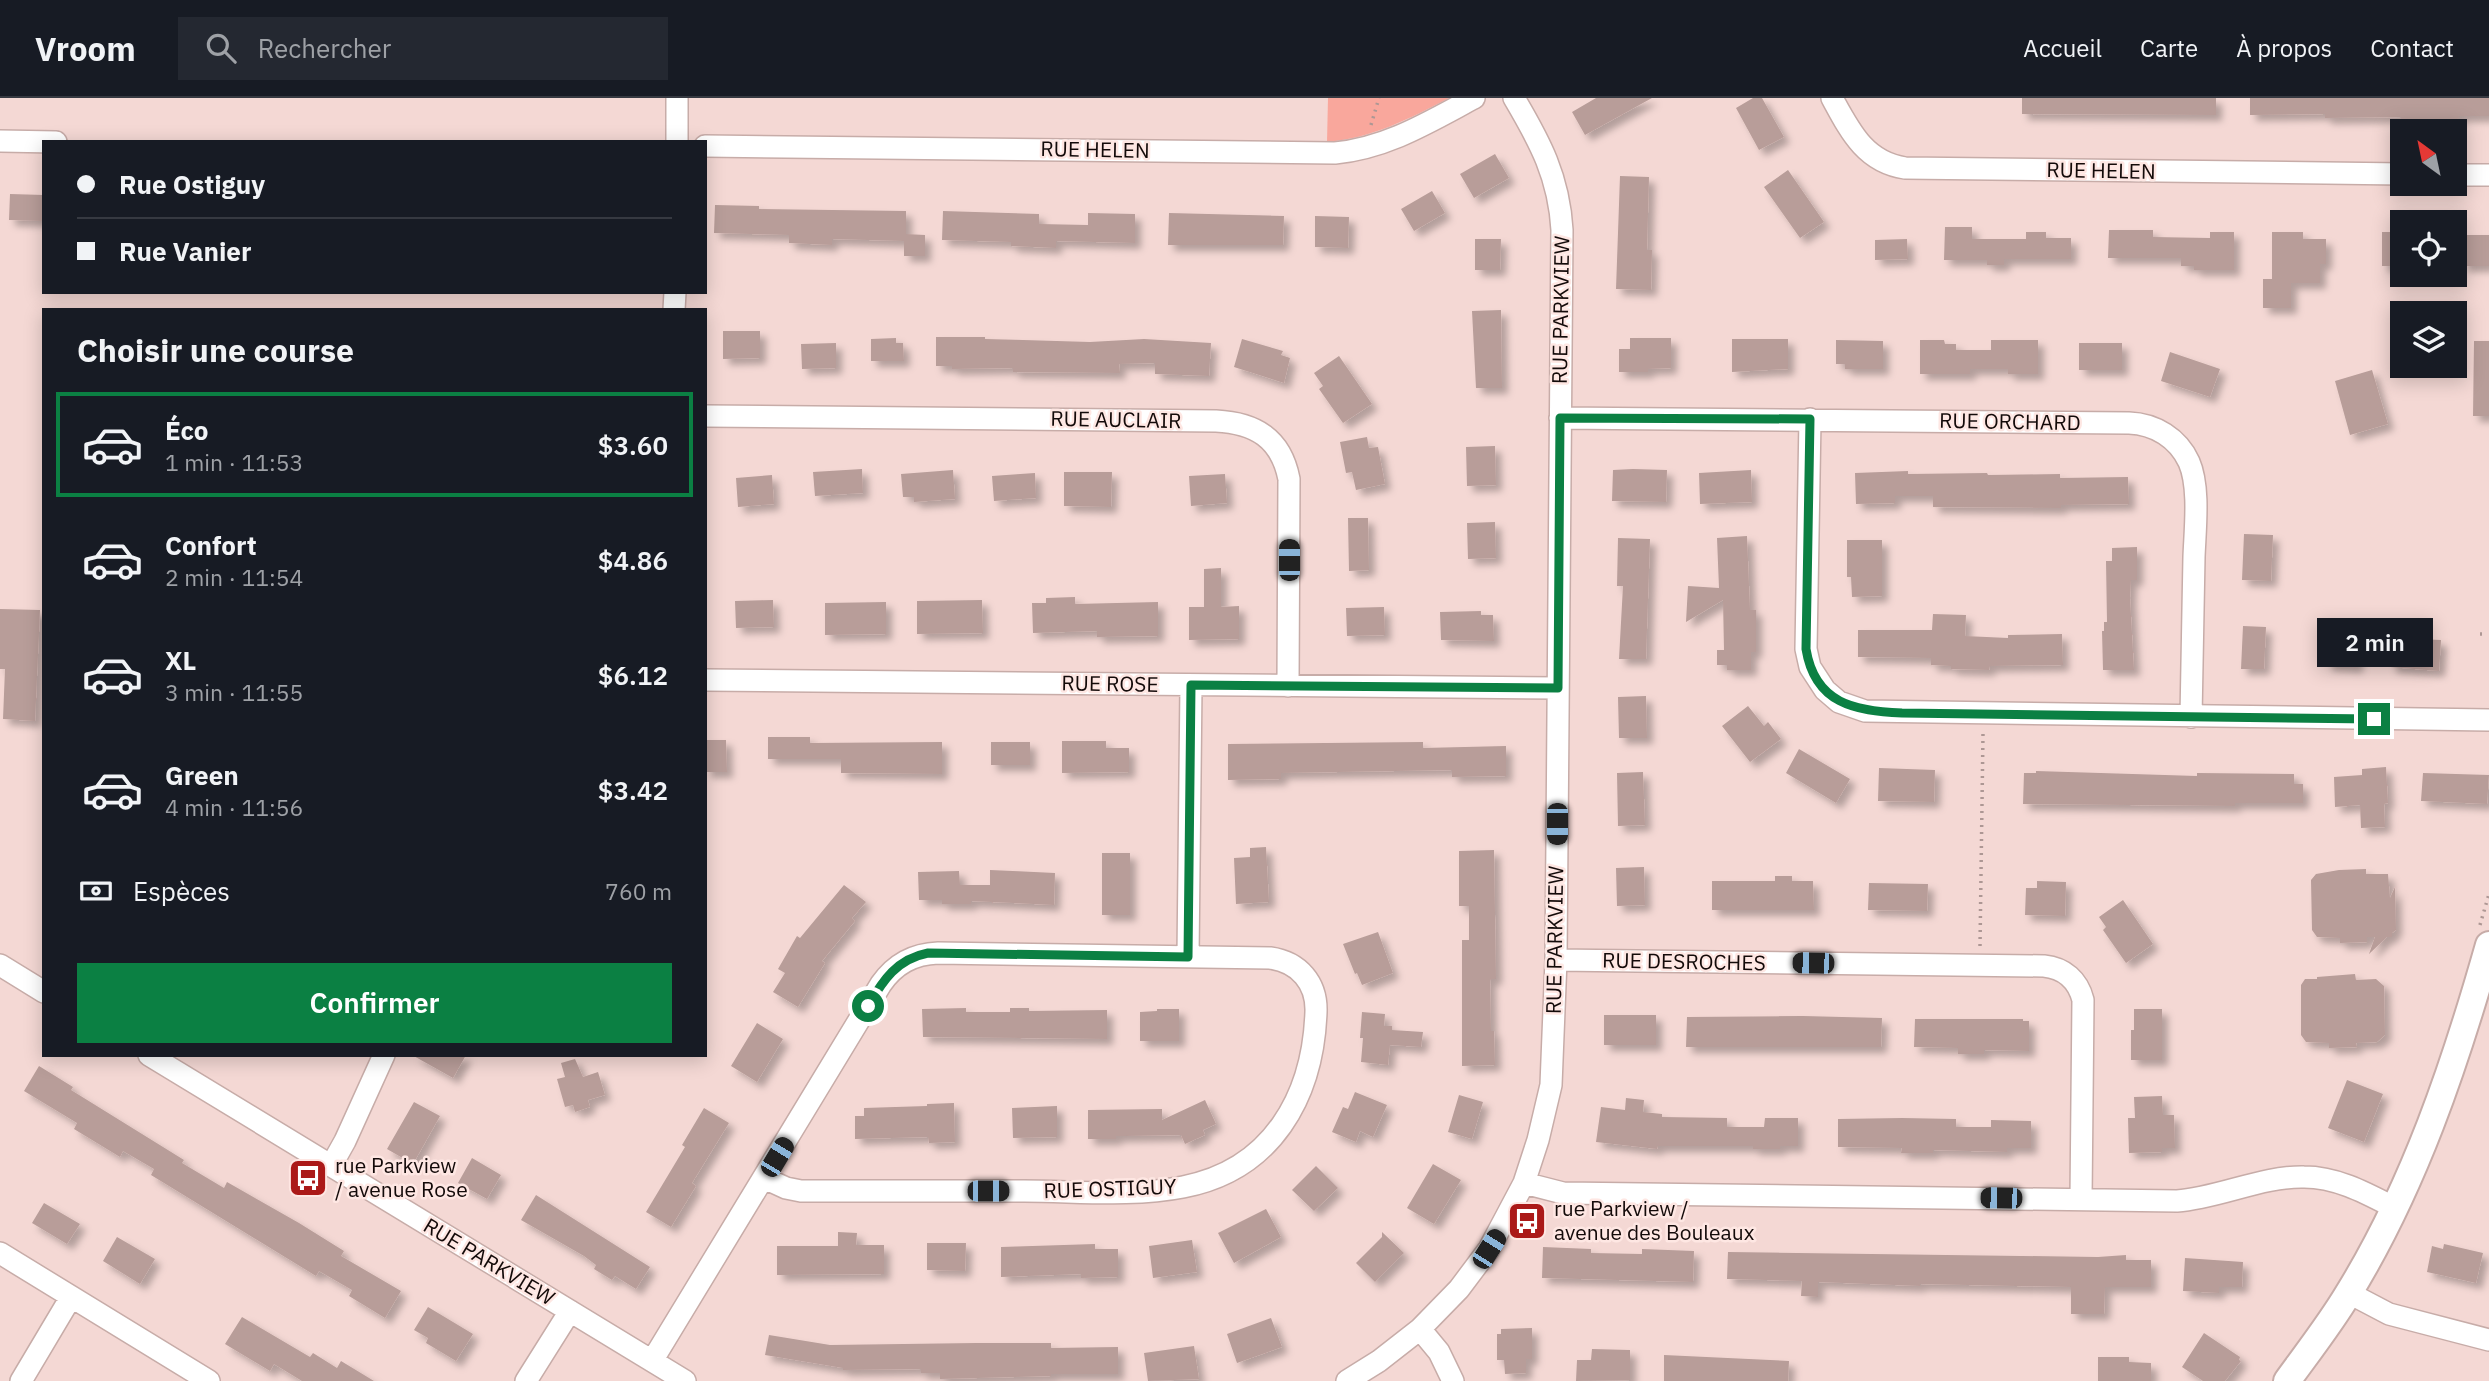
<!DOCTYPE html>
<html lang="fr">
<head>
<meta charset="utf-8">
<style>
  :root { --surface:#171b24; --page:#242831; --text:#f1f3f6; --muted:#9ea1a6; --line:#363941; --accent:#0b8043 }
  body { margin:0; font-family:"IBM Plex Sans",sans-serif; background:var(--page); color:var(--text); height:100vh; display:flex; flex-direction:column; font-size:26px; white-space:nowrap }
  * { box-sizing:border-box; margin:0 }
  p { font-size:23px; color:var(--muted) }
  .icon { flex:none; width:38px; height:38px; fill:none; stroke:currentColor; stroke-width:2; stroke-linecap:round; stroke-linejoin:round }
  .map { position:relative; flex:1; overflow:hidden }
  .sheet { position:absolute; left:42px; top:210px; width:665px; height:749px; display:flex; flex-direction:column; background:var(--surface); border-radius:0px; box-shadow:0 4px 18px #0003 }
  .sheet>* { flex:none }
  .hud { position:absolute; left:42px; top:42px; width:665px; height:154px; border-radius:0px; box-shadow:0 4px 18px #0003; display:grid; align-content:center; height:154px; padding:0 35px; background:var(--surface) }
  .needle { width:46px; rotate:327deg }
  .buttons { position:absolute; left:2390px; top:21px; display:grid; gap:14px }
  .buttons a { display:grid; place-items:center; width:77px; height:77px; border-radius:0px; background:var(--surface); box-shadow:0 4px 18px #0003; font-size:35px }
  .end { position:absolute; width:32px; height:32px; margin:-16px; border:9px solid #0b8043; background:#fff; box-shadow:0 0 0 4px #fff }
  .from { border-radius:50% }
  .bubble { position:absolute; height:49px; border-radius:0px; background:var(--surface); box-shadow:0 4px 18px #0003; font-size:23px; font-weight:600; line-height:49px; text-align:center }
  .car { position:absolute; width:21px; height:42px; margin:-21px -10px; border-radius:9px; box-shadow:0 0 5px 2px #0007; background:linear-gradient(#222 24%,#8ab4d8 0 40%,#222 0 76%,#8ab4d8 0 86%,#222 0) }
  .hud b { display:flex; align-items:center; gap:24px; height:66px; font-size:26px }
  .hud b+b { border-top:2px solid var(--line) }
  .hud i { width:18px; height:18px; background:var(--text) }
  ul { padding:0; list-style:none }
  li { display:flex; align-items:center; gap:21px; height:105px; margin:0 14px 10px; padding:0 21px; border:4px solid transparent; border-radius:0px }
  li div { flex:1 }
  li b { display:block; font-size:26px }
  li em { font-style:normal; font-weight:600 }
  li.selected { border-color:var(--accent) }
  li>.icon { width:63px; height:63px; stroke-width:1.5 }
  h2 { padding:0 35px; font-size:32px; line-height:84px }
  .pay { display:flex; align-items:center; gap:18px; height:77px; padding:0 35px; font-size:26px }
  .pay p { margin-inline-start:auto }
  .primary-button { display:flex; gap:14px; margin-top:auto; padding:14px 35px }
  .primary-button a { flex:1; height:80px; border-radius:0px; background:var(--accent); color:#fff; font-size:28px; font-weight:600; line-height:80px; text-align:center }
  header { display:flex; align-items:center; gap:42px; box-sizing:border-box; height:98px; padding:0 35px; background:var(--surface); border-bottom:2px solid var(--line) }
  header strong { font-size:33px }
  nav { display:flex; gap:38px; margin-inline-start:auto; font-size:24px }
  .search { width:490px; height:63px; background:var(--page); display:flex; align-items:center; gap:18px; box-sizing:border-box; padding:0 24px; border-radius:0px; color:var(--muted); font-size:26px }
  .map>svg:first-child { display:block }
  .green { fill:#f9a79c }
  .building { fill:#b89d99; filter:url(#shadow) }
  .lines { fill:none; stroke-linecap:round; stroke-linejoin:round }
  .minor-casing { stroke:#c7aca8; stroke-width:24 }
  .tertiary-casing { stroke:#c7aca8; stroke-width:30 }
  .path { stroke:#ad9794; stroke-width:3.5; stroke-dasharray:2 5; stroke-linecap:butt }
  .minor { stroke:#fff; stroke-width:21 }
  .tertiary { stroke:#fff; stroke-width:26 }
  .route { stroke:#0b8043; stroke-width:9 }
  .labels { text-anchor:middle; stroke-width:5; stroke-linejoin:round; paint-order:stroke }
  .street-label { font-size:21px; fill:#130a09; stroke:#fee7e3 }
  .poi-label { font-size:21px; fill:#130a09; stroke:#fee7e3; text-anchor:start }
</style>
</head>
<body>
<header>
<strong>Vroom</strong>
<div class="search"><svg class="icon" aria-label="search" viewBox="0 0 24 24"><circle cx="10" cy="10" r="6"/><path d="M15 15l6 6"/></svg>Rechercher</div>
<nav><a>Accueil</a><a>Carte</a><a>À propos</a><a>Contact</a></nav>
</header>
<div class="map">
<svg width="2489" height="1283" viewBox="0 0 2489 1283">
  <defs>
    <filter id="shadow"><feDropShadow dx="6" dy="6" stdDeviation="3.5" flood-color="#0004"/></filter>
  </defs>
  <rect width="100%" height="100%" fill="#f4d8d4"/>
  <path class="green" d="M1328 0H1449C1409 21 1372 40 1327 44Z"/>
  <path class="building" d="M1596 0H1652L1585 37 1572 14Z
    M1753 0H1762L1784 39 1759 52 1736 10Z
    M2022 0H2216V17L2022 16Z
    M2250 0H2489V18H2459V22H2401V19L2325 20V16L2250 17Z
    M1495 56 1509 80 1474 100 1460 76Z
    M1788 72 1824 124 1800 140 1764 89Z
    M1620 78 1649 79 1647 152H1652L1651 192 1616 191Z
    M1432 93 1445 115 1414 133 1401 111Z
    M10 96 44 97V123L9 122Z
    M715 107 759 108V111L906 113V136L925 137V158H904V143L832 141V147L789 145V137L714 135Z
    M943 113 1039 116V126L1088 127V115L1135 116V145L1056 143V150L1011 148V144L942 142Z
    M1169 115 1284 118 1283 147H1168Z
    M1315 118 1349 119 1348 150 1315 149Z
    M1945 129H1972V141H2026V134H2046V140H2071V161H2004V167H1987V162H1944Z
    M2109 132H2153V139L2210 140V134H2234V172H2194V168H2181V160H2108Z
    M2272 134H2303V141H2326V166H2320V185H2291V210H2263V181H2272Z
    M2382 134H2403V168H2382Z
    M2462 137H2489V168H2462Z
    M1475 141H1501L1500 172H1475Z
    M1907 141 1908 161 1875 162V142Z
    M1501 212 1502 290H1476L1472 213Z
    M723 233H760V260L723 261Z
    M936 239H985V241L1090 244 1144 241 1211 245 1209 278 1155 276V265L1119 266 1120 275 1013 274V270L952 271V268H936Z
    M896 240V245H903L904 263H871V241Z
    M1630 240H1671V270L1648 271V274H1619V251H1630Z
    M1242 241 1283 253 1281 257 1290 260 1284 285 1234 269Z
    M1732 241H1788V271L1732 274Z
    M1836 242 1883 243V271H1845V266H1836Z
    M1920 242H1944L1945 246H1956V252H1991V242H2038V276H2008V271H1970V276H1920Z
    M2474 243H2489V318H2473Z
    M836 245V270L802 271 801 246Z
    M2079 245H2122V272H2079Z
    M2170 254 2220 271 2210 299 2161 283Z
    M1339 258 1372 306 1343 325 1319 291 1323 288 1314 275Z
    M2372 272 2388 326 2350 337 2335 283Z
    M1367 339 1369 350 1378 349 1385 386 1356 392 1352 374 1346 375 1340 344Z
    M1495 348 1496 387 1467 388 1466 349Z
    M862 371 863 395 815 398 813 374Z
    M1633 371 1667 372 1666 404 1612 403 1613 372Z
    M953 372 955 401 914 404V399H903L901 376Z
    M1751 372 1752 404 1700 406 1699 375Z
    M1908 373V376L1987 375 1988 377 2060 376V380L2128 379 2129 406 2061 407V410L1933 409V398H1895V405L1856 406 1855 375Z
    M1064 374H1112L1111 409 1064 408Z
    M1035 375 1036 400 994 403 992 378Z
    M1225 376 1227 405 1191 408 1189 378Z
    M772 377 774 406 738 409 736 380Z
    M1348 420H1368L1369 472 1349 473Z
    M1495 424 1496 460 1468 461 1467 425Z
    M2244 436 2273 437 2271 483 2242 482Z
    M1747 438 1750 512H1756V554H1751V572H1727V567H1717V552H1724L1723 502 1686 524 1688 488 1719 490 1717 440Z
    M1618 440 1650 441 1646 561H1619L1623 488H1617Z
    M1847 442H1882V498L1852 499 1851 479H1847Z
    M2137 449V482H2131L2130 500 2134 572H2103L2102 533H2104V524H2107L2106 463H2112V450Z
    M1221 470V509L1239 508V541L1189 542V509H1204V471Z
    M1075 499V506L1158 504V538L1097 539V533L1033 535 1032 505H1046V500Z
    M773 502 774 529 736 530 735 503Z
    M982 502 983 535 917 536V503Z
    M886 504V536L825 537V505Z
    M1384 509 1385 537 1347 538 1346 510Z
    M0 511 40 512 35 623 3 621 5 571H0Z
    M1481 513V517H1493L1494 543 1441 542 1440 514Z
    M1933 516 1966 517 1965 538 2008 540V537L2062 536 2063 567 1990 568 1989 572 1951 571V568L1931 567V560L1858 559V532H1932Z
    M2243 528 2266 529 2264 571H2241Z
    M2327 539 2358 541 2357 569 2326 567Z
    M2391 540 2441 542 2439 573 2390 569Z
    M1646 598 1647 640H1619L1618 599Z
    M1748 608 1764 628 1768 624 1781 641 1750 664 1722 628Z
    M768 639H810V645L942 644V676L841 675V661H768Z
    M705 642H726L727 674H705Z
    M1062 643H1106V650H1129V674L1062 675Z
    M991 644H1030V667H991Z
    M1423 644V650L1506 648V678L1452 679V672L1281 675V681L1228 682V646Z
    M1799 651 1850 681 1836 705 1786 675Z
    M2386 669 2388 705 2384 706 2385 729 2361 730 2360 707 2335 709 2334 679 2362 677V671Z
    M1879 670 1935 672 1934 704 1878 703Z
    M2036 673 2197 678V675L2294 676V686H2303V705H2235V708L2023 706 2024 675H2036Z
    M1643 674 1645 727 1618 728 1617 675Z
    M2423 675 2489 677 2487 706 2421 703Z
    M1266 749 1269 804 1236 806 1234 760 1250 759V750Z
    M1494 752 1496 881H1490L1491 933H1494L1495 967 1462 968V842H1469V808H1459V753Z
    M1102 755H1130V817H1102Z
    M1644 769 1645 807 1617 808 1616 770Z
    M2366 771V776H2388L2390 800 2395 789 2396 832 2392 835V839H2387L2369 856 2375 839H2367V844L2340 845V840L2317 839 2312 832 2311 782 2316 776 2339 772Z
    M990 772 1055 775 1054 807 971 803V806H942V802H919L918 774 959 773 960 787H990Z
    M1775 778H1792V783H1813L1814 812H1712V783H1775Z
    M2037 783 2066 784 2065 818 2025 817 2026 790H2037Z
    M1869 785 1928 786 1927 813 1868 812Z
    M844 787 866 804 852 820 855 823 822 863 825 865 798 909 773 894 785 875 778 871 797 838 800 840Z
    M2123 802 2153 846 2126 865 2103 832 2106 829 2099 819Z
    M1378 834 1393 875 1362 887 1357 875 1355 876 1343 846Z
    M2355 876 2356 882 2376 881 2384 888 2385 937 2377 944 2356 945 2357 949 2329 950V945L2306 944 2301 937V887L2305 881H2317V879Z
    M966 910V914H1010V910H1029V913L1107 912V941L923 939 922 911Z
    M1157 911H1179V943H1140V914L1157 913Z
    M2134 911H2162V962H2131V932H2134Z
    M1362 914 1385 916 1384 928H1392V932L1423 934 1421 949 1390 947 1388 967 1361 964 1363 940H1360Z
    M1604 917H1656V947H1604Z
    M1803 918 1882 920 1881 949H1686L1687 919Z
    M1915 921H2023V923H2029V953L1984 952V956H1958V950L1914 949Z
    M757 925 783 941 757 984 731 968Z
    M412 957H466L453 980Z
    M575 961 583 979 598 974 605 997 588 1002 590 1009 575 1014 573 1007 565 1009 557 981 565 979 561 965Z
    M39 968 73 989 71 992 184 1062 182 1065 224 1090 227 1084 299 1125 344 1153 341 1158 401 1193 385 1220 349 1198 352 1192 319 1173 316 1178 151 1077 154 1071 123 1053 120 1059 74 1031 77 1025 24 993Z
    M2347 982 2383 996 2364 1044 2328 1030Z
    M1355 994 1387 1007 1373 1039 1360 1033 1356 1044 1332 1034 1343 1009 1348 1011Z
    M1459 997 1483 1004 1472 1041 1448 1034Z
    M2162 998 2163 1017H2174L2175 1050H2162V1054L2129 1055 2128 1020H2135L2134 999Z
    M1626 1000 1644 1002 1643 1014 1662 1016V1019L1727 1020V1029H1764L1765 1020H1798V1048H1780V1051H1753V1048H1658L1657 1051 1596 1044 1601 1009 1625 1012Z
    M1205 1002 1216 1026 1203 1032 1205 1037 1185 1046 1181 1037 1126 1038H1116V1041H1088V1012L1162 1011V1022Z
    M414 1004 440 1018 413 1066 387 1051Z
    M954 1005 955 1044 929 1045 928 1039 855 1041V1018H864V1010L927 1008V1006Z
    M1057 1008V1039L1013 1040 1012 1010Z
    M704 1010 729 1025 692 1085 696 1088 671 1129 646 1114 685 1049 682 1047Z
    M1902 1020 1956 1021V1029H1991V1022L2031 1023V1050H2007V1054L1933 1052V1055H1901L1902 1050 1838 1049V1021Z
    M472 1060 501 1077 487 1101 458 1085Z
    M1433 1066 1461 1082 1434 1126 1407 1110Z
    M1316 1068 1338 1090 1314 1113 1292 1092Z
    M536 1097 650 1169 636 1191 615 1178 612 1182 594 1171 596 1167 584 1158 521 1122Z
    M44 1105 80 1126 67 1146 32 1125Z
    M1266 1111 1281 1139 1234 1165 1218 1135Z
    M838 1134 857 1135 856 1147H884V1176L777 1177V1148H838Z
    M1382 1134 1404 1155 1375 1184 1356 1165 1382 1139Z
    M117 1139 155 1161 140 1186 103 1163Z
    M1192 1142 1197 1174 1153 1180 1149 1148Z
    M927 1145H966L965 1173 927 1172Z
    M1095 1146V1151H1118V1179L1081 1180V1176L1001 1179V1149Z
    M2444 1146 2483 1155 2476 1185 2427 1174 2432 1148 2443 1151Z
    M1543 1149 1591 1151V1155L1642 1156V1151L1694 1153 1693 1184 1542 1180Z
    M1728 1154 2098 1159 2126 1157V1162H2151V1189H2105L2104 1216H2071V1189L1920 1186V1188L1818 1184V1199L1801 1198 1802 1183 1727 1181Z
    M2185 1160 2243 1164 2242 1189H2219V1195L2183 1193Z
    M428 1209 473 1236 456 1263 426 1245 428 1240 414 1232Z
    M242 1219 310 1259 313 1255 337 1270 341 1263 374 1283H302L274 1266 270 1273 225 1246Z
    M1271 1220 1282 1249 1237 1265 1227 1236Z
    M1532 1230V1261H1526V1275L1505 1276 1504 1262H1497V1236H1501V1231Z
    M2204 1235 2240 1259 2239 1262 2241 1263 2225 1283H2203L2182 1269Z
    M769 1237 830 1247 976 1245H1051V1250L1118 1249V1276H1051V1278L940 1281V1275H921V1271L843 1272V1270L765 1257Z
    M1194 1248 1199 1281 1148 1283 1144 1255Z
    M1592 1251 1630 1252V1282L1576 1283 1577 1262H1591Z
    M1664 1257 1789 1263 1788 1283H1664Z
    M2098 1259H2129V1264L2151 1265V1283H2098Z"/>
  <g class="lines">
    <g class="minor-casing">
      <path id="minor" d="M1832 0C1850 33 1865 64 1905 70L2403 76
        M0 43 56 44
        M677 44V0
        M705 48 1335 55C1387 50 1429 24 1474 0
        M2455 77H2489
        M674 212 675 194
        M705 318 1216 323C1255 325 1281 340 1289 381L1288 588
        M1560 320 2129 325C2155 326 2178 340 2189 364 2200 389 2195 431 2194 459 2193 512 2192 566 2191 619
        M1810 321 1806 551 1810 569 1825 592 1839 604 1865 613 2489 622
        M705 582 1558 590
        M1188 859 1191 587
        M1556 862 2044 868C2064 870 2078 882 2083 902L2081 1101
        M0 867 44 894
        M149 957 685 1283
        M331 1068 345 1043 384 957
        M1524 1085 1563 1095 2177 1103C2219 1100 2262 1078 2304 1079 2337 1079 2366 1095 2395 1110
        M0 1155 209 1283
        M2349 1195 2389 1216 2489 1242
        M1420 1231 1439 1254 1453 1283
        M652 1263 881 886C895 866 913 856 938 855L1270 860C1299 864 1317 885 1316 914 1313 999 1272 1072 1183 1089 1132 1099 1076 1093 1024 1093 950 1093 875 1093 801 1093L786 1090 764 1080
        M21 1283 71 1199
        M526 1283 570 1213
        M1347 1283 1379 1263 1420 1231 1459 1191 1489 1151 1524 1085 1538 1042 1551 987 1556 862 1562 132C1559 79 1540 44 1514 0"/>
    </g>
    <g class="tertiary-casing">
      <path id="tertiary" d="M2287 1283C2308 1254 2330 1226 2348 1196 2414 1089 2455 967 2489 847"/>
    </g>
    <path class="path" d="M1371 27 1379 0
      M2480 536H2487
      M2480 827 2489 796
      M1980 848 1983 635"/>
    <use href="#minor" class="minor"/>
    <use href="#tertiary" class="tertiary"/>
  </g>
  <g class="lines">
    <path class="route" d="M868 908C883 882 897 861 928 855L1188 859 1191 587 1558 590 1560 320 1810 321 1806 551C1815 606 1855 613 1902 615L2374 621"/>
  </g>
  <defs>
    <g id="bus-square" transform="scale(2.0125)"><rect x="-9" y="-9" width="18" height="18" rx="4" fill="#ab1918" stroke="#fee7e3"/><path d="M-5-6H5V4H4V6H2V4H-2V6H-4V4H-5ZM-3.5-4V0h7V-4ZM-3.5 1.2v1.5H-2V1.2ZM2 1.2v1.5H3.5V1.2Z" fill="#fff"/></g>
  </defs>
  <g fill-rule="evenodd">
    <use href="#bus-square" x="308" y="1080"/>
    <use href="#bus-square" x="1527" y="1123"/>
  </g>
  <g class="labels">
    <g class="street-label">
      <text transform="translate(1095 52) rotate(1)" y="7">RUE HELEN</text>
      <text transform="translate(2101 73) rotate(1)" y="7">RUE HELEN</text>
      <text transform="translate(1561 212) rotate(-89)" y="7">RUE PARKVIEW</text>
      <text transform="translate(1116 322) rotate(1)" y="7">RUE AUCLAIR</text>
      <text transform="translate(2010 324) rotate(1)" y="7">RUE ORCHARD</text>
      <text transform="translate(1110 586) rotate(1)" y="7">RUE ROSE</text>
      <text transform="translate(1555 842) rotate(-89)" y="7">RUE PARKVIEW</text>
      <text transform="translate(1684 864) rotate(1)" y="7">RUE DESROCHES</text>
      <text transform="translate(1110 1091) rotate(-2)" y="7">RUE OSTIGUY</text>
      <text transform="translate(489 1164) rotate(31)" y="7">RUE PARKVIEW</text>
    </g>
    <g class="poi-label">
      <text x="335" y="1075">rue Parkview<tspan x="335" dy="24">/ avenue Rose</tspan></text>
      <text x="1554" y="1118">rue Parkview /<tspan x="1554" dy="24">avenue des Bouleaux</tspan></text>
    </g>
  </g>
</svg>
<div class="buttons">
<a><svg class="needle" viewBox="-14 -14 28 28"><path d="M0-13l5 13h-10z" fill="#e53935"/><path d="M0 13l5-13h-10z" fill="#9ea1a6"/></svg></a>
<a><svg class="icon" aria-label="locate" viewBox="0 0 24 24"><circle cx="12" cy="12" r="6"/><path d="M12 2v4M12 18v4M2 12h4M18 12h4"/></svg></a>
<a><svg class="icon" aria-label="layers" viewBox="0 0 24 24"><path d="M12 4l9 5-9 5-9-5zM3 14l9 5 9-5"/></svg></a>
</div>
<i class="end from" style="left:868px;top:908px"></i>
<i class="end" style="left:2374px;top:621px"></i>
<div class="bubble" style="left:2317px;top:520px;width:116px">2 min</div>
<i class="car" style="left:1289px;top:462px;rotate:0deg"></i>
<i class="car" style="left:1557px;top:726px;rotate:180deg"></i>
<i class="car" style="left:1813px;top:865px;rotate:271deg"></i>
<i class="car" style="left:777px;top:1059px;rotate:31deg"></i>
<i class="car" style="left:988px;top:1093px;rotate:90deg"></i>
<i class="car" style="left:2001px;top:1100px;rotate:271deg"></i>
<i class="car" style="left:1489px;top:1151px;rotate:32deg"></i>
<div class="hud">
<b><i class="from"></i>Rue Ostiguy</b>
<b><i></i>Rue Vanier</b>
</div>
<section class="sheet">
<h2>Choisir une course</h2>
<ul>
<li class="selected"><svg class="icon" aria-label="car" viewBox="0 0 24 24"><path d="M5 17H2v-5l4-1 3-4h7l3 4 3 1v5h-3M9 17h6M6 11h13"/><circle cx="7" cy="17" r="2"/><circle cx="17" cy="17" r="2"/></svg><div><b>Éco</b><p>1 min · 11:53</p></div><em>$3.60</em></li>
<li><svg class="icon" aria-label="car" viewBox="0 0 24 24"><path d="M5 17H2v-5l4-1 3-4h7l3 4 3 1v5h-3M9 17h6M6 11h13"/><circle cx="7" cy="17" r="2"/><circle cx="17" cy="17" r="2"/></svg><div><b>Confort</b><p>2 min · 11:54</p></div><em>$4.86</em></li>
<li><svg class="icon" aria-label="car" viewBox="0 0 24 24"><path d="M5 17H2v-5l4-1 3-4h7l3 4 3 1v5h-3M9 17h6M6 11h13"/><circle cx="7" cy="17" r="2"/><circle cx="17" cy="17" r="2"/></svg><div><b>XL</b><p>3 min · 11:55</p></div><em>$6.12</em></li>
<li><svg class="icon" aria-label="car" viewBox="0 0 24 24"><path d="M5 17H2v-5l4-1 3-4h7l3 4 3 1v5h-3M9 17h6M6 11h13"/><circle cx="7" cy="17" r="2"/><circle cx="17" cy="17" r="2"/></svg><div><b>Green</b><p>4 min · 11:56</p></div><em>$3.42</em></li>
</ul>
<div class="pay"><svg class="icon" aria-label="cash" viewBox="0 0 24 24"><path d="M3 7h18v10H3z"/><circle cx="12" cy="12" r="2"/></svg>Espèces<p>760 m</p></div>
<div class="primary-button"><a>Confirmer</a></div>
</section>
</div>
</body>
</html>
